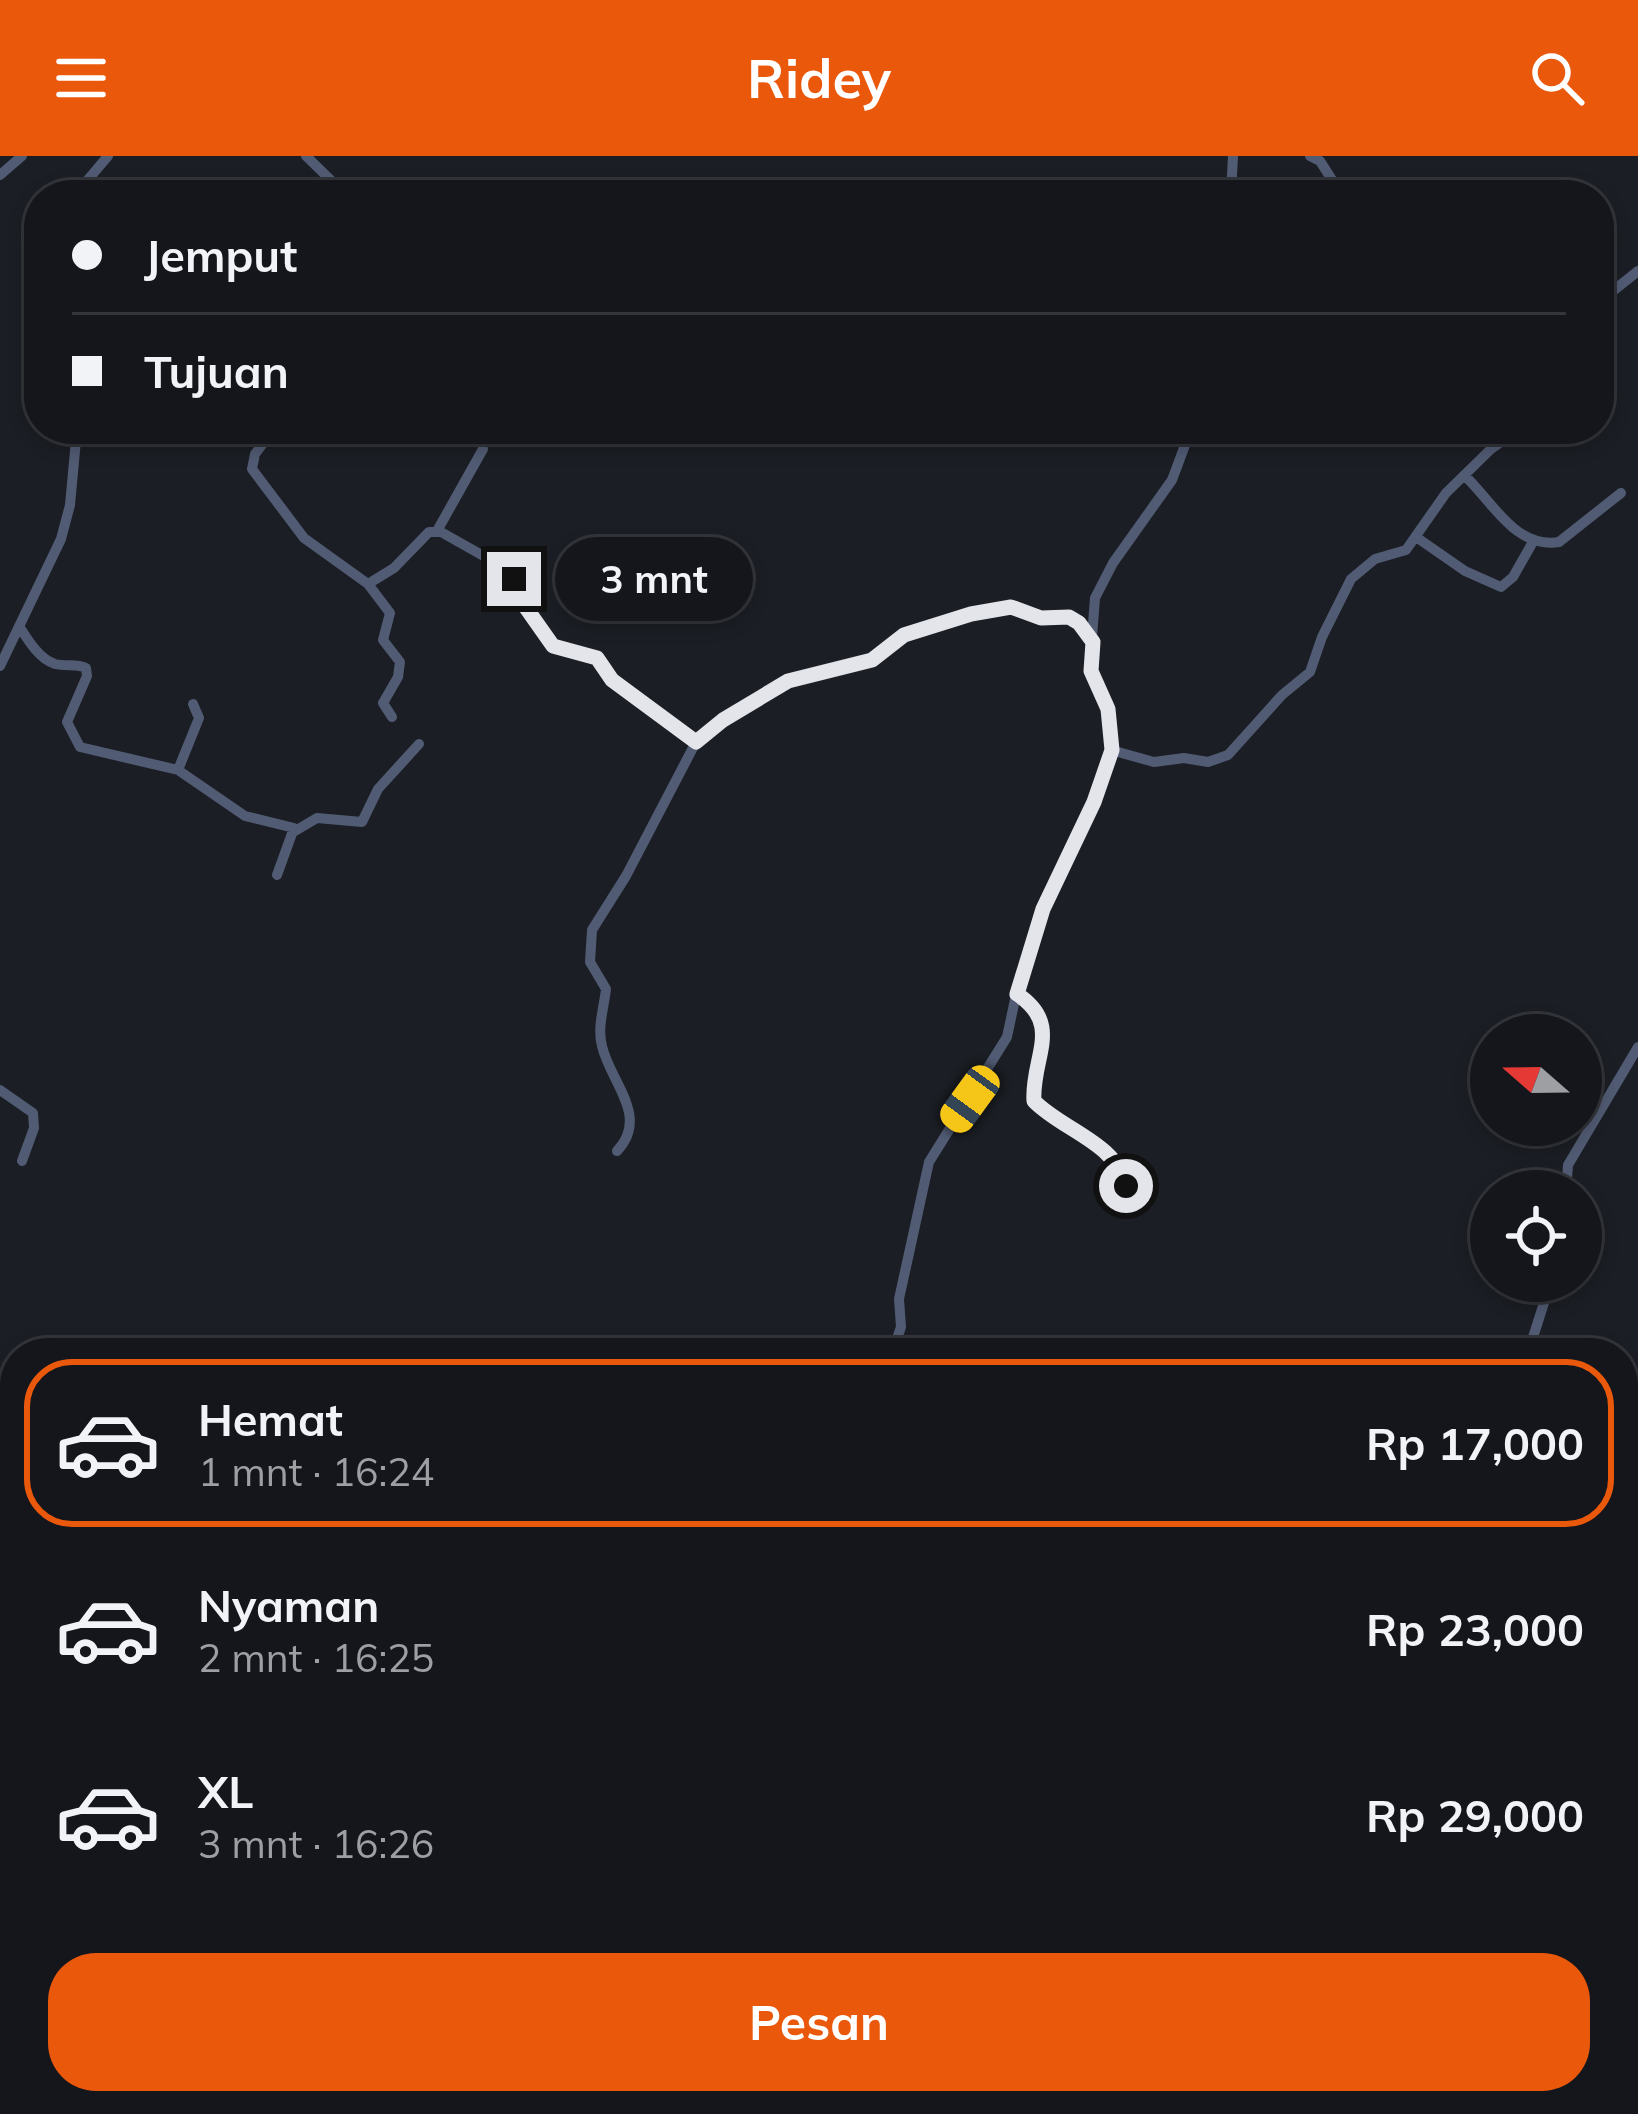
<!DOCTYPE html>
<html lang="id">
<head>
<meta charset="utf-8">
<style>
  :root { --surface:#14161b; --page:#1d1f24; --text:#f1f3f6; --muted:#9d9fa3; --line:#33353a; --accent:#ea580c }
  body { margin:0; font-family:Mulish,sans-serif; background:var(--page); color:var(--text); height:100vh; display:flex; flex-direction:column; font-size:45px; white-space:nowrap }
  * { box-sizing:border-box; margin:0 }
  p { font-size:39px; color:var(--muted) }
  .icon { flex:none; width:66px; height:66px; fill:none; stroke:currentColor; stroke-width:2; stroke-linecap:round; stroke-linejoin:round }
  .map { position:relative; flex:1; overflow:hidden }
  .panel { position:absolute; left:0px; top:1182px; width:1638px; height:777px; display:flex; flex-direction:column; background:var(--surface); border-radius:48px 48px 0 0; box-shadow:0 6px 18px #0003,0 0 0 3px var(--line) }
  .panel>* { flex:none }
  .banner { position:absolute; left:24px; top:24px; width:1590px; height:264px; border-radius:48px; box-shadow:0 6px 18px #0003,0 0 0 3px var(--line); display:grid; align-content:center; height:264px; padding:0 48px; background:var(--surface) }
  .needle { width:78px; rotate:290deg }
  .fabs { position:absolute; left:1470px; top:858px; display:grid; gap:24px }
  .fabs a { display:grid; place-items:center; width:132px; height:132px; border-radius:50%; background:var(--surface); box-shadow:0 6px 18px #0003,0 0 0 3px var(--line); font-size:60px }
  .end { position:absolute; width:54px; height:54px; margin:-27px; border:15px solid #e3e5ea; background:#111; box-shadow:0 0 0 6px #111 }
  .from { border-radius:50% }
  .bubble { position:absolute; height:84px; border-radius:42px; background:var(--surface); box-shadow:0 6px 18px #0003,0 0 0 3px var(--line); font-size:39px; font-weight:700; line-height:84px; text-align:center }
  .car { position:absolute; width:36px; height:72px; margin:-36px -18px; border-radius:15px; box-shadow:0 0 9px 3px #0007; background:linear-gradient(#f5c518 24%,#345 0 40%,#f5c518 0 76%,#345 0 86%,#f5c518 0) }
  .banner b { display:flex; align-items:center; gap:42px; height:114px; font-size:45px }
  .banner b+b { border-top:3px solid var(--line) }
  .banner i { width:30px; height:30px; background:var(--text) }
  ul { padding:21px 0 0; list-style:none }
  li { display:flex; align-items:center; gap:36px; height:168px; margin:0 24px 18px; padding:0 24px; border:6px solid transparent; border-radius:48px }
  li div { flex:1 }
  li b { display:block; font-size:45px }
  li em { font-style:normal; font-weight:700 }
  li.current { border-color:var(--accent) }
  li>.icon { width:108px; height:108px; stroke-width:1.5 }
  .primary-button { display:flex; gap:24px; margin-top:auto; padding:24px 48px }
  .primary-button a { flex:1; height:138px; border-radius:48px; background:var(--accent); color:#fff; font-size:48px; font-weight:700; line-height:138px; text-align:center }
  header { display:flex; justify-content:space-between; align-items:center; height:156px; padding:0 48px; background:var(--accent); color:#fff; font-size:54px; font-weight:700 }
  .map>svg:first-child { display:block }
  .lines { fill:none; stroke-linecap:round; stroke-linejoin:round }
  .minor { stroke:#515b73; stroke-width:10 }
  .route { stroke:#e3e5ea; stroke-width:15 }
</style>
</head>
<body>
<header><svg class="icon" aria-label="menu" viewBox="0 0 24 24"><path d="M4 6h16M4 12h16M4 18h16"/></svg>Ridey<svg class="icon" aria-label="search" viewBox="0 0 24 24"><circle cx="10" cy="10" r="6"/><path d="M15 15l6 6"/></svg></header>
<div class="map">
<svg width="1638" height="1958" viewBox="0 0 1638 1958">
  <rect width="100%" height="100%" fill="#1b1e24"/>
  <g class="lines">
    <path class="minor" d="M306 0 346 39
      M1310 0 1320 5 1334 27 1358 39
      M0 19 22 0
      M75 39 108 0
      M1231 39 1233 0
      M1599 146 1638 115
      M274 273 255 298 252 313 304 382 368 428 394 412 429 376H441L510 415 522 446 553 490 597 502 612 524 696 586 704 577 788 525 872 504 904 479 972 458 1011 451 1041 462H1069L1079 467 1093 486
      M1465 320C1492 345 1515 393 1559 386L1621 337
      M437 375 483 293
      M1416 381 1465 415 1501 431 1513 421 1534 384
      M368 428 390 457 383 484 400 506 398 521 383 547 392 561
      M19 470C28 484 39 503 55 508 67 511 75 507 86 512L87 520 67 566 80 591 178 614 245 660 294 672 277 719
      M0 510 61 383 70 349 77 273
      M1111 594 1154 606 1184 602 1208 606 1228 599 1282 539 1310 516 1322 481 1351 423 1375 403 1406 394 1446 337 1491 293 1520 273
      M178 614 199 562 193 548
      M295 675 317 662 362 666 378 633 419 588
      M1017 838C1064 868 1031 903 1035 945 1077 990 1119 980 1129 1051
      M0 934 33 957 34 972 22 1005
      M617 995C650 960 610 926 602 890 597 871 604 852 606 833L590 806 592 774 626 720 696 586
      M1566 1035 1568 1009 1638 891
      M368 1197 374 1189 389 1190 402 1185 420 1197
      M892 1197 901 1171 899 1143 929 1006 1007 881 1017 834 1043 753 1094 646 1111 594 1108 553 1090 507 1095 442 1113 407 1172 324 1191 273
      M1528 1197 1551 1125
      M0 1401 15 1400
      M0 1534 15 1544
      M1623 1650 1638 1661
      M1623 1726 1638 1727
      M1623 1773 1638 1735
      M1623 1880 1638 1890
      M556 1944 571 1954
      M1332 1944 1348 1958
      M234 1949 245 1958
      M161 1952 168 1958
      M260 1958 279 1944"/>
  </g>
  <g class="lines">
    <path class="route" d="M514 423 522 446 553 490 597 502 612 524 696 586 723 564 788 525 872 504 904 479 971 458 1011 451 1041 462 1069 461 1079 467 1093 486 1091 515 1108 553 1112 594 1094 646 1043 753 1017 838C1064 869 1031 902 1034 945 1062 974 1117 987 1126 1030"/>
  </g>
</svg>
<div class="fabs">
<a><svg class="needle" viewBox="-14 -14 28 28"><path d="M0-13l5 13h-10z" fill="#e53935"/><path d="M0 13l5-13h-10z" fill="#9d9fa3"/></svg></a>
<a><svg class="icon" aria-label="locate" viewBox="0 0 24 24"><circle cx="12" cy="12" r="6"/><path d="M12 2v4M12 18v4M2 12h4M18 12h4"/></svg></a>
</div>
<i class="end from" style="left:1126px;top:1030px"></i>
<i class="end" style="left:514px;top:423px"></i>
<div class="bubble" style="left:555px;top:381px;width:198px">3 mnt</div>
<i class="car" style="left:970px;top:943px;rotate:216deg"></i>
<div class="banner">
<b><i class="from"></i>Jemput</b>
<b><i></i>Tujuan</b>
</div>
<section class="panel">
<ul>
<li class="current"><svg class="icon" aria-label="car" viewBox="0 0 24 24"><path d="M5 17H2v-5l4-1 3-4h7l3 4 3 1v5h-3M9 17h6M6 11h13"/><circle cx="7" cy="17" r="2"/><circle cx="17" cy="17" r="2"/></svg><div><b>Hemat</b><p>1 mnt · 16:24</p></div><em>Rp 17,000</em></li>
<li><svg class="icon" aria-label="car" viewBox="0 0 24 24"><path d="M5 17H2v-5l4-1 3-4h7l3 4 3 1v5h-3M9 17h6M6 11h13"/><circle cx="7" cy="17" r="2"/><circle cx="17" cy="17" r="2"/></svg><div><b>Nyaman</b><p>2 mnt · 16:25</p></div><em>Rp 23,000</em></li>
<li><svg class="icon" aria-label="car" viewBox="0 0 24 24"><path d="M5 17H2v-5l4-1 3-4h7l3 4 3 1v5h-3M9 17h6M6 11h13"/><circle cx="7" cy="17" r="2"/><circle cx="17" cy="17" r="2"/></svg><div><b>XL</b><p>3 mnt · 16:26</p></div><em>Rp 29,000</em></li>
</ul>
<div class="primary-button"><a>Pesan</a></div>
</section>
</div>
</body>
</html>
